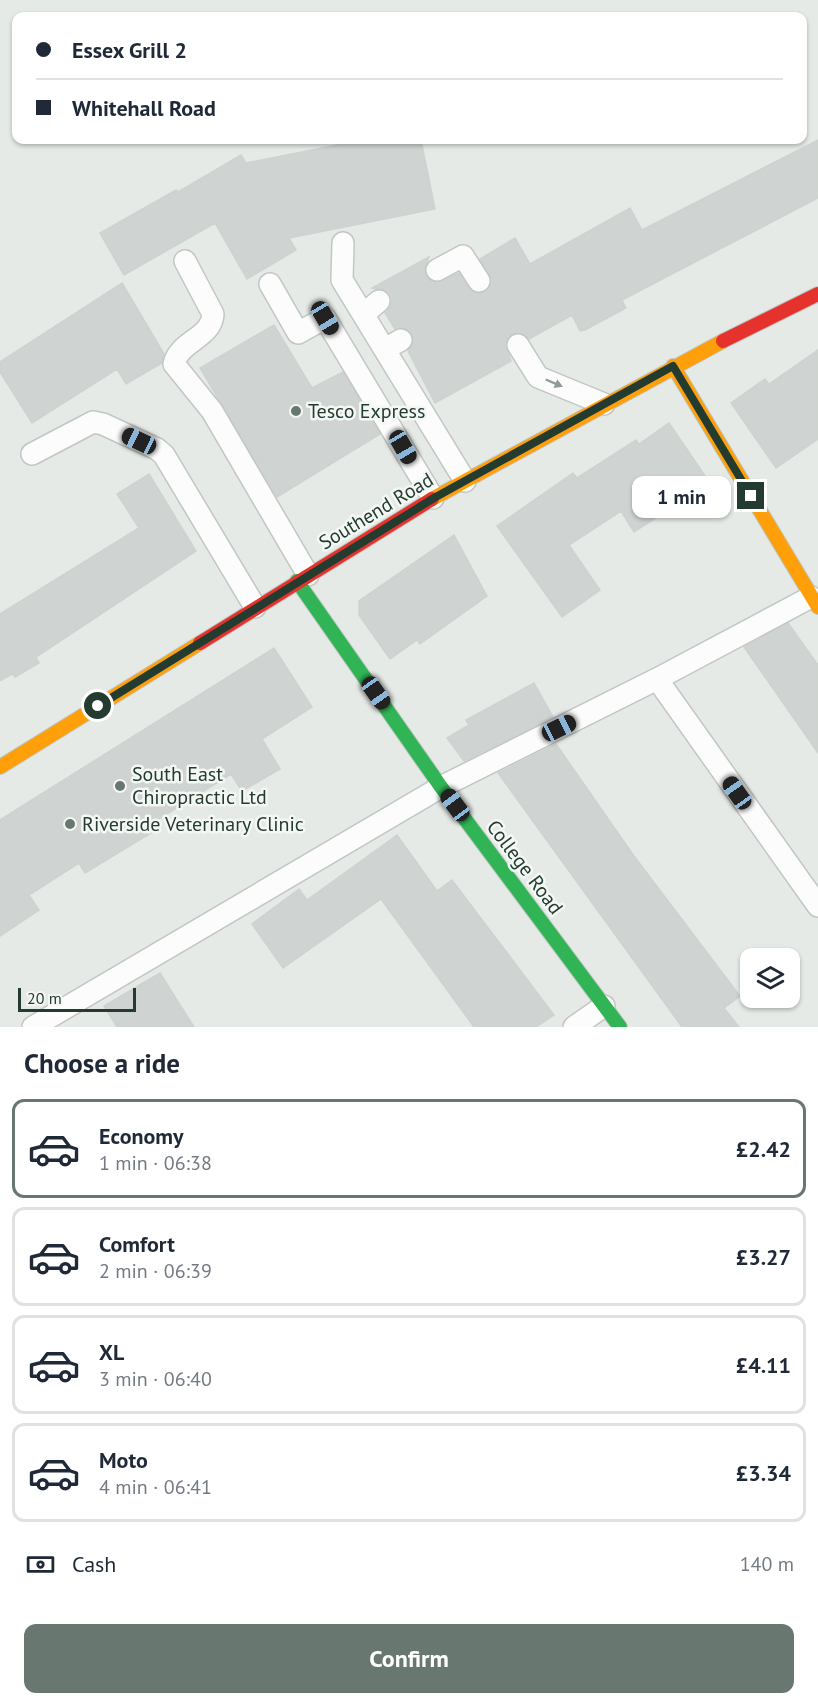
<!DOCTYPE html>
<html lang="en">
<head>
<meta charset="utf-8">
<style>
  :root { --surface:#fff; --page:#f2f2f3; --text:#1f2937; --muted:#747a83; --line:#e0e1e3; --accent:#687870 }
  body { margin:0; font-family:"PT Sans",sans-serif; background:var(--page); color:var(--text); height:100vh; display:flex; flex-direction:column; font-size:22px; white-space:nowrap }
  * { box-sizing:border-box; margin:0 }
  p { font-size:20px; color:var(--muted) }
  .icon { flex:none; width:33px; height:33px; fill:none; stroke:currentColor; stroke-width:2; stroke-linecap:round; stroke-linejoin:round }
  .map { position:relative; height:1027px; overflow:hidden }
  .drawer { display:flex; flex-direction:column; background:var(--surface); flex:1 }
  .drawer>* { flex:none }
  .guide { position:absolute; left:12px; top:12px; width:795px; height:132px; border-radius:12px; box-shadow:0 2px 4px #0004; display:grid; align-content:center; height:132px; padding:0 24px; background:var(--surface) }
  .buttons { position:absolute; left:740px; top:948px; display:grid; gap:12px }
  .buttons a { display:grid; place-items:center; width:60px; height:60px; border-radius:12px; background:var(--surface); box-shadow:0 2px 4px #0004; font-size:30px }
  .scale { position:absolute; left:18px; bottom:15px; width:118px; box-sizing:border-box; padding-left:6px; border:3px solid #243b30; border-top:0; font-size:16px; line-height:21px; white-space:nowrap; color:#243b30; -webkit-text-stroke:4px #f3f8f5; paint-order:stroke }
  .end { position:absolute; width:27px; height:27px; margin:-14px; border:8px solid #243b30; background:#fff; box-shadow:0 0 0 3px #fff }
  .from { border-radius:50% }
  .bubble { position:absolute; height:42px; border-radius:12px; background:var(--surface); box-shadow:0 2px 4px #0004; font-size:20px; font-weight:700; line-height:42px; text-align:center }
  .car { position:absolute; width:18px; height:36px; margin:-18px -9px; border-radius:8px; box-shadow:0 0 4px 2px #0007; background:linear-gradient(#222 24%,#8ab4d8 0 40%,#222 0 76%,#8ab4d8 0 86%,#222 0) }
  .guide b { display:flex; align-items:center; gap:21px; height:57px; font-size:22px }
  .guide b+b { border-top:2px solid var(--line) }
  .guide i { width:15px; height:15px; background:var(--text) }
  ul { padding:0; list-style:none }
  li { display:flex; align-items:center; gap:18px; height:99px; margin:0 12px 9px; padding:0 12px; border:3px solid var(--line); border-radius:12px }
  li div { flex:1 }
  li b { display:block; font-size:22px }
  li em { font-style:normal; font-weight:700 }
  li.selected { border-color:var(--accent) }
  li>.icon { width:54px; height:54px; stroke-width:1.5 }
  h2 { padding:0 24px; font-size:27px; line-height:72px }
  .pay { display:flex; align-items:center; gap:15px; height:66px; padding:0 24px; font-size:22px }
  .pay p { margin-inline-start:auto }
  .cta { display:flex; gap:12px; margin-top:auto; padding:12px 24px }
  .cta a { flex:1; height:69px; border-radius:12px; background:var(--accent); color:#fff; font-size:24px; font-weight:700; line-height:69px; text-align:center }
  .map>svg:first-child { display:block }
  .building { fill:#cfd3d1; stroke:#ced3d0; stroke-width:1.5 }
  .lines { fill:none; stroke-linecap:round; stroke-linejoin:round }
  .lane-casing { stroke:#c2c7c4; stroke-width:24 }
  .fast-casing { stroke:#c0c7c4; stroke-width:16 }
  .slow-casing { stroke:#c0c7c4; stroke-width:16 }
  .jam-casing { stroke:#c0c7c4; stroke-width:16 }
  .lane { stroke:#fbfcfb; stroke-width:21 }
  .fast { stroke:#30b455; stroke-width:14 }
  .slow { stroke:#ff9f0a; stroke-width:14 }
  .jam { stroke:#e5322d; stroke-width:14 }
  .oneway { fill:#909c96 }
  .route { stroke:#243b30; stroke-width:8 }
  .poi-dot { fill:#687870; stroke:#f3f8f5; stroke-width:2 }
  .labels { text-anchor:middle; stroke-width:5; stroke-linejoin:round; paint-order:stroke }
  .poi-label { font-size:20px; fill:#243b30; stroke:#f3f8f5; text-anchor:start }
  .street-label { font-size:20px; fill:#243b30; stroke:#f3f8f5 }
</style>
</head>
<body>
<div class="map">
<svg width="818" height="1027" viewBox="0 0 818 1027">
  <rect width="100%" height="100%" fill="#e5eae7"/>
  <path class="building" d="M362 140H421L435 209 289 238 296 250 247 279 215 223 124 275 100 233 176 190 178 192 241 155 246 163Z
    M818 140V198L622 300 626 308 585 330 580 331 572 315 529 339 523 334H512L505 345 511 361 435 403 408 351 412 346V334L407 329H395L387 316 385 313 391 306 392 299 388 292 372 288 429 257 424 270 431 281H442L459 273 473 292H485L492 280 480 259 515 238 530 264 630 208 642 230Z
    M122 283 164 354 162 363 126 384 117 369 32 423 0 372V362Z
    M274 325 312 388 343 372 380 434 277 497 200 368Z
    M818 350V439L776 468 731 403 765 379 769 384Z
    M669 423 710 483 634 532 621 511 569 545 600 590 562 617 497 526 573 473 577 478 636 440 639 444Z
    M149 474 196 551 36 657 39 663 15 677 12 674 0 681V614L139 528 117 494Z
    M454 535 487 596 420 644 417 640 390 659 359 615V601Z
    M788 623 818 665V753L744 647Z
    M274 648 312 707 262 739 280 769 242 791 231 774 157 820 161 827 85 873 79 863 29 895 39 910 0 936V820Z
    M534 683 553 717 464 761 447 738 469 725 466 720Z
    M556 744 634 856 740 996 724 1008 739 1027H682L498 773Z
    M397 835 437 891 452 880 554 1015 536 1027H474L381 899 283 968 252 924 299 889 307 900Z
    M160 973 194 1027H117L104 1006Z"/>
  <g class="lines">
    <g class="lane-casing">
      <path id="lane" d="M343 243 342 280 465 481
        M185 261 213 314C212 338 179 341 174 364L212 411 308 575
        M437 270 463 256 479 281
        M270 284 298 333 325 318 433 498
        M364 314 379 301
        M518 345 538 377 604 404
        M385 349 401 340
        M32 454 93 422 103 424 157 449 164 455 255 607
        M657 679 818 906
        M33 1027 441 787 657 679 811 597
        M574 1027 604 1006"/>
    </g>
    <g class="fast-casing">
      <path id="fast" d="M297 581 441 787 620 1027"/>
    </g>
    <g class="slow-casing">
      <path id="slow" d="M673 366 818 607
        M432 499 723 341
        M0 767 200 643"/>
    </g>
    <g class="jam-casing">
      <path id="jam" d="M723 341 818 294
        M200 643 432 499"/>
    </g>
    <use href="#lane" class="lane"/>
    <use href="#fast" class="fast"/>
    <use href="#slow" class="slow"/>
    <use href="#jam" class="jam"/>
  </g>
  <defs><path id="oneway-solid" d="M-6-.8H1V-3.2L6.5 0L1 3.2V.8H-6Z" transform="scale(1.5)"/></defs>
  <use class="oneway" href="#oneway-solid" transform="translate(554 383) rotate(23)"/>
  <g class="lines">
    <path class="route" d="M98 706 434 498 673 366 751 496"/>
  </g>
  <g class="poi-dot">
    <circle cx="296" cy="411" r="6"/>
    <circle cx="120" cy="786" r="6"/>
    <circle cx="70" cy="824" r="6"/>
  </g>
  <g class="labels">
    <g class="poi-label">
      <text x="308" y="418">Tesco Express</text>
      <text x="132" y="781">South East<tspan x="132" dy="23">Chiropractic Ltd</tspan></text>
      <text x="82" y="831">Riverside Veterinary Clinic</text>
    </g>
    <g class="street-label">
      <text transform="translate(376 511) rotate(-31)" y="7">Southend Road</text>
      <text transform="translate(525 867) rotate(53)" y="7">College Road</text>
    </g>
  </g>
</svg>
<div class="buttons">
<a><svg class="icon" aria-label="layers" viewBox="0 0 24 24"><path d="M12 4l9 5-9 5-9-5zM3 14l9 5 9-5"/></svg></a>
</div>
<div class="scale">20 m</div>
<i class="end from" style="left:98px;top:706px"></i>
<i class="end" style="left:751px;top:496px"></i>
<div class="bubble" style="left:632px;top:476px;width:99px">1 min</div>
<i class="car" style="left:325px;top:318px;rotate:149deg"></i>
<i class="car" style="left:139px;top:441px;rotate:295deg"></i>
<i class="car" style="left:403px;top:447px;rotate:150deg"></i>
<i class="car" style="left:376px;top:693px;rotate:145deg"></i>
<i class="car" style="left:559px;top:728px;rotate:64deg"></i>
<i class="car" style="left:737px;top:793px;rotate:325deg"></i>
<i class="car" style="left:455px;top:805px;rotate:323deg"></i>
<div class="guide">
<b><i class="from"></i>Essex Grill 2</b>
<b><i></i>Whitehall Road</b>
</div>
</div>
<section class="drawer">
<h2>Choose a ride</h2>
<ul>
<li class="selected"><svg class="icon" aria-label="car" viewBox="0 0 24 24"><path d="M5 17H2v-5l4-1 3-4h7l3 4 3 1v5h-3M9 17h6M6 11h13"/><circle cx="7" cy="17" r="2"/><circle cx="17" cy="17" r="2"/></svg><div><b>Economy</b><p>1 min · 06:38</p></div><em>£2.42</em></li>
<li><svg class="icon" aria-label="car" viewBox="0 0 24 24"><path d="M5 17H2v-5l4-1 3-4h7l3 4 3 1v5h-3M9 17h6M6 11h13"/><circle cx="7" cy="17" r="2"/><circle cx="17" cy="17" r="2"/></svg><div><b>Comfort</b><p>2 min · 06:39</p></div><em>£3.27</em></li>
<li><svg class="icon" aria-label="car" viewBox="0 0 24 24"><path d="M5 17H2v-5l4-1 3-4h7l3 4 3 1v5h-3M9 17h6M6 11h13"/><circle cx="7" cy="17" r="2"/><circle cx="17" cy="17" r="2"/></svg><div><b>XL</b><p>3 min · 06:40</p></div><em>£4.11</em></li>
<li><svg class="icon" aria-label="car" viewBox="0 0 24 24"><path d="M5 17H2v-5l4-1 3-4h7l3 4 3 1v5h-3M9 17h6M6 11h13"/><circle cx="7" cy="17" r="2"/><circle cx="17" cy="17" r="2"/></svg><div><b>Moto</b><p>4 min · 06:41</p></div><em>£3.34</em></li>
</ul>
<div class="pay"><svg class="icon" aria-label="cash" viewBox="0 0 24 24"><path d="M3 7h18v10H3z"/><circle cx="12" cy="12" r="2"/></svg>Cash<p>140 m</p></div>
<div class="cta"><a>Confirm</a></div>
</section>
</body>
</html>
